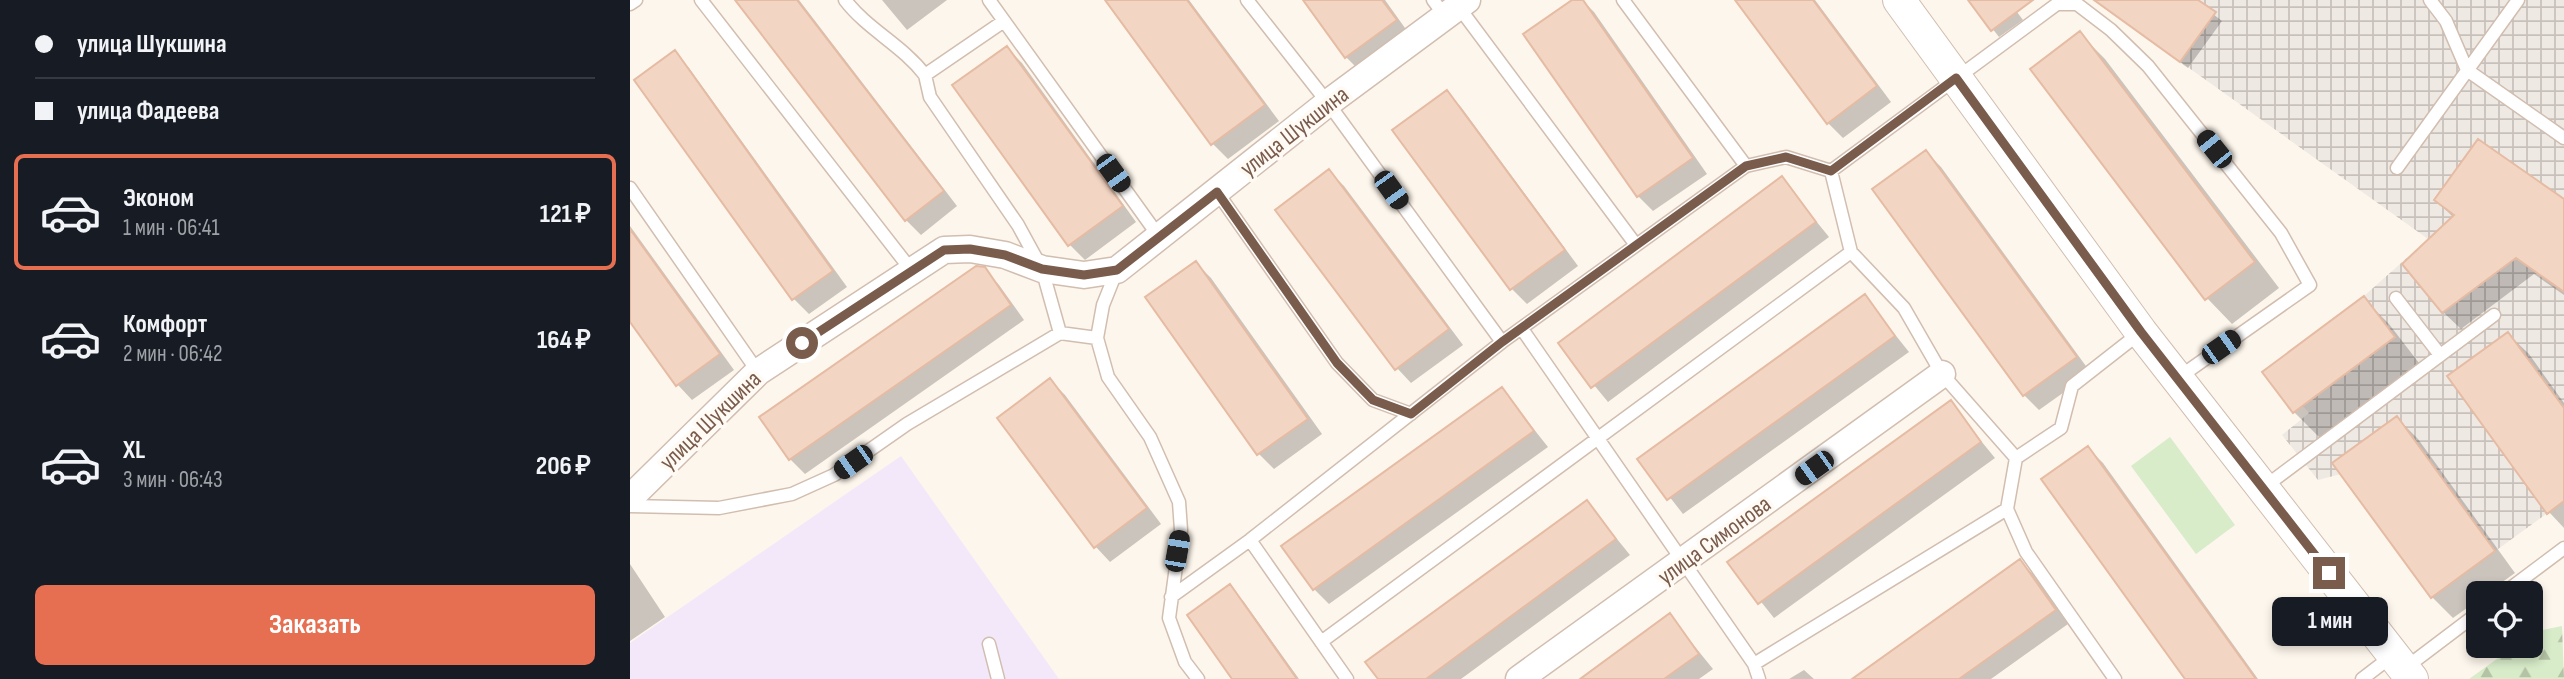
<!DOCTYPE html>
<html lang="ru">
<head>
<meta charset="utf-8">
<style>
  :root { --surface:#171b24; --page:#242831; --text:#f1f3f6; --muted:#9ea1a6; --line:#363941; --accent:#e76f51 }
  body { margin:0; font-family:"Sofia Sans Condensed",sans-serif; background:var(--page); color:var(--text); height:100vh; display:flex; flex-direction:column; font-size:26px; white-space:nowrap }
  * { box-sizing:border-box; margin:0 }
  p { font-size:23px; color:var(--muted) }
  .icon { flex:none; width:38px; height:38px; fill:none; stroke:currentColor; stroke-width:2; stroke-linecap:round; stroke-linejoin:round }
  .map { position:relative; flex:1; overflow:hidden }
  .panel { display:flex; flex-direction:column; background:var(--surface); width:630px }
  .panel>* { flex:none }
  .top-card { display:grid; align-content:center; height:154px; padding:0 35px; background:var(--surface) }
  .controls { position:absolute; left:1836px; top:581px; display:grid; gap:14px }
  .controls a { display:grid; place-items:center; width:77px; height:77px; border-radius:10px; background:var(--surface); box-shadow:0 4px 10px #0003; font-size:35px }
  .end { position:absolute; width:32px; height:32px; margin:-16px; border:9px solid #7a5c4d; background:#fff; box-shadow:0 0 0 4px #fff }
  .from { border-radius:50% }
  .bubble { position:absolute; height:49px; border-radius:10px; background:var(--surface); box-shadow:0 4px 10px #0003; font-size:23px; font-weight:700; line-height:49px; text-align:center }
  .car { position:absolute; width:21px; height:42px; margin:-21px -10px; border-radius:9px; box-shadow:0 0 5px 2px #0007; background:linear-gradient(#222 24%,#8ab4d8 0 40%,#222 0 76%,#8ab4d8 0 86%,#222 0) }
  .top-card b { display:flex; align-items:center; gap:24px; height:66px; font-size:26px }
  .top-card b+b { border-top:2px solid var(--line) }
  .top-card i { width:18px; height:18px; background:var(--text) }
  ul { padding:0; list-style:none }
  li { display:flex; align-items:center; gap:21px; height:116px; margin:0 14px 10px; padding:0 21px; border:4px solid transparent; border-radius:10px }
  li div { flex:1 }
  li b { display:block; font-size:26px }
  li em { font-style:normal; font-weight:700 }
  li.current { border-color:var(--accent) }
  li>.icon { width:63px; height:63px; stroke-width:1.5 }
  .button { display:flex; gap:14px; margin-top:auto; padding:14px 35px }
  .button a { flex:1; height:80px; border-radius:10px; background:var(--accent); color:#fff; font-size:28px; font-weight:700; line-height:80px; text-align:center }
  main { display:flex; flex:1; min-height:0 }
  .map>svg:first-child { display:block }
  .industrial { fill:url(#industrial-grid) }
  .education { fill:#f3e8fa }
  .forest { fill:url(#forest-firs) }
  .park { fill:#d8ecc9 }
  .shadow { fill:#0003 }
  .building { fill:#f3d5c3; stroke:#e6bba3; stroke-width:2 }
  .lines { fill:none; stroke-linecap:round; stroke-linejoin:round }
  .service-casing { stroke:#d1beb0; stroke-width:15 }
  .minor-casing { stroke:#d1beb0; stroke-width:29 }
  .tertiary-casing { stroke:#d1beb0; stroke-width:34 }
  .service { stroke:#fff; stroke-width:12 }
  .minor { stroke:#fff; stroke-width:26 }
  .tertiary { stroke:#fff; stroke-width:32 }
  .route { stroke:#7a5c4d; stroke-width:9 }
  .labels { text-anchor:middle; stroke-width:7; stroke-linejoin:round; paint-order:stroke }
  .street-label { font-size:24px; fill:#7a5c4d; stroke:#fffaf3 }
</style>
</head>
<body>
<main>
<section class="panel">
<div class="top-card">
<b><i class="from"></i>улица Шукшина</b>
<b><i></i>улица Фадеева</b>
</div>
<ul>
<li class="current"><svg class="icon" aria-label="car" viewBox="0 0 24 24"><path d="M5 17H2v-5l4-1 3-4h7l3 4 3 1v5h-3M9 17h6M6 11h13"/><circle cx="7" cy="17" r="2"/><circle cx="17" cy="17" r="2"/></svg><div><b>Эконом</b><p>1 мин · 06:41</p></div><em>121 ₽</em></li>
<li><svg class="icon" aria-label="car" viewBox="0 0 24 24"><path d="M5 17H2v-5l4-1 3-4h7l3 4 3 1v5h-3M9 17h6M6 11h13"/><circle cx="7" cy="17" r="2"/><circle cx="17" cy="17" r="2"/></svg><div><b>Комфорт</b><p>2 мин · 06:42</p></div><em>164 ₽</em></li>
<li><svg class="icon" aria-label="car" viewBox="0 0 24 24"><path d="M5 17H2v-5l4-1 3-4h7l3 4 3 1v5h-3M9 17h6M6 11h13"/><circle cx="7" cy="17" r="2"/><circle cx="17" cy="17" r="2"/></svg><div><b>XL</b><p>3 мин · 06:43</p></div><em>206 ₽</em></li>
</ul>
<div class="button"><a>Заказать</a></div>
</section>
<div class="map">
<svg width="1934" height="679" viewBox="0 0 1934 679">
  <defs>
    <pattern id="industrial-grid" width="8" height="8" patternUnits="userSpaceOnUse" patternTransform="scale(1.75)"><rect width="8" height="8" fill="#efe9e4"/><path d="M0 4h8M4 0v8" fill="none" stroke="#c7c0bb"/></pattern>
    <pattern id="forest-firs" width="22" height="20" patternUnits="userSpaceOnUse" patternTransform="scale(1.75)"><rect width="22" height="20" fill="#d8ecc9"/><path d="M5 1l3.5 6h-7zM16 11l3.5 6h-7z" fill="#b4c2a5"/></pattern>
  </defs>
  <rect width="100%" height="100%" fill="#fdf6ec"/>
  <path class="industrial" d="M1464 0H1934V501L1801 598 1711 474 1688 480 1652 435 1679 413 1673 406 1663 413 1632 372 1734 296 1798 239Z"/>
  <path class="education" d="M271 456 429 679H0V643Z"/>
  <path class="forest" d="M1932 626 1934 679H1839L1885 646H1900L1903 632Z"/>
  <path class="park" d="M1540 437 1605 525 1566 554 1501 466Z"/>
  <path class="shadow" d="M109 0H169L327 206 291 235 276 220Z
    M252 0H317L277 30Z
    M477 0H559L649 121 598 159 583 144Z
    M675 0H755L780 35 731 72 716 57Z
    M945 0H952L964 12 1077 174 1023 211 1008 196Z
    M1107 0H1185L1261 102 1213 138 1198 123Z
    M1340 0H1378L1393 20 1369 37Z
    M1463 0H1565L1592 21 1558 68Z
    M1449 33 1475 59 1649 288 1602 324 1577 298Z
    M377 48 392 63 506 222 455 260 440 245Z
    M45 53 59 68 217 287 179 314 164 299 7 80Z
    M816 92 831 107 948 266 897 304 882 289 765 131Z
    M1296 152 1311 167 1461 373 1409 410 1394 395Z
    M699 171 714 186 833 345 781 383 767 368Z
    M1152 179 1199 237 978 402 930 344Z
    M1806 200 1934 201V295L1904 274 1831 329 1813 312 1824 218Z
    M0 226 104 370 62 400 48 385 0 319Z
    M566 263 581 278 692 434 644 469 629 454 518 298Z
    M354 269 369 285 394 320 175 474 160 459Z
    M1235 297 1279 352 1053 514 1010 459Z
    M1733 298 1759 324 1789 363 1690 438 1664 412 1634 372Z
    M1878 334 1899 354 1934 403V528L1919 512Z
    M420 380 435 395 531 524 480 562 466 547 369 418Z
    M872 389 918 447 699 604 684 589Z
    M1320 403 1365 458 1144 618 1100 563Z
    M1767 418 1788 439 1885 573 1857 593H1848V600L1823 618 1802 597Z
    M1458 448 1473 463 1628 679H1557Z
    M957 502 1000 555 831 679H750Z
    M1390 562 1404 575 1438 624 1361 679H1225Z
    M0 564 35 617 0 641Z
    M600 587 614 602 669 679H604Z
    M1040 616 1083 669 1069 679H953Z
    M1174 670 1184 679H1159Z"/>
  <path class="building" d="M105 0H167L314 191 275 221Z
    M475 0H557L635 105 581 145Z
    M673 0H752L767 20 715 58Z
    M942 0H953L1063 158 1007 197 893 34Z
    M1105 0H1183L1247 86 1197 124Z
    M1338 0H1403L1361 31Z
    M1464 0H1568L1586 12 1550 62Z
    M1450 31 1625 262 1575 300 1400 69Z
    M377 46 493 206 438 246 322 85Z
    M45 50 203 271 162 300 4 80Z
    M817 90 935 250 880 290 762 130Z
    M1848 139 1934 199V292L1886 258 1812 313 1772 264 1824 215 1804 200Z
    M1296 150 1447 357 1393 396 1242 189Z
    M699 169 819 329 765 370 645 210Z
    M1152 176 1186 222 961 388 928 343Z
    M0 229 90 354 46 386 0 322Z
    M566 261 678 419 627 455 515 297Z
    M346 266 355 267 381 305 159 460 129 417Z
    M1235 294 1265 336 1037 500 1007 459Z
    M1734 296 1765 337 1663 413 1632 372Z
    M1878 332 1934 408V501L1917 514 1817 376Z
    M420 378 517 508 464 548 367 418Z
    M872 387 904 431 683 590 651 546Z
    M1321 400 1351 442 1128 604 1097 562Z
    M1767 416 1865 551 1801 598 1702 463Z
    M1458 446 1626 679H1555L1411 479Z
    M957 500 986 539 796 679H748L735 662Z
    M1390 559 1426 610 1329 679H1222Z
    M600 584 667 679H602L557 615Z
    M1040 613 1069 654 1034 679H950Z"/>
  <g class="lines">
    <g class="service-casing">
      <path id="service" d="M71 0 282 271
        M215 0C238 30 272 45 295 75
        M359 0 530 238
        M617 0 698 103 872 342
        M803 0 815 16
        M993 0 1116 166
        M1800 0 1816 21 1837 70 1934 138
        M0 4 6 0
        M828 6 1006 245
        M374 21 295 75 300 97 388 225 412 269 430 333
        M1767 168 1888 0
        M1201 171 1427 4H1447L1481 30 1518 66 1651 233 1680 285 1548 378
        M1201 171 1221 252 1274 308 1312 374 1386 458 1377 509 1396 552 1485 679
        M0 188 128 372
        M587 192 707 363 743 400 781 414
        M487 270 473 305 467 338 478 377 520 437 549 502 551 530 539 618 555 662 568 679
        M1766 298 1810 355
        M892 329 1124 664 1129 679
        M1386 458 1431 428 1442 386 1511 332
        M1633 488 1864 315
        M0 506 89 508 162 494 204 475 277 424 430 333 467 338
        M620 540 717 679
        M1874 593 1934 548
        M541 597 620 540 872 342 1116 166 1156 157 1201 171
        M691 642 1221 252
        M359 644 368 679
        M1124 664 1377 509
        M1774 669 1848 613
        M1732 679 1762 656"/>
    </g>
    <g class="minor-casing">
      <path id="minor" d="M0 498 128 372 314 250 340 249 375 255 412 269 454 275 487 270 698 103 837 0
        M889 679 1312 374"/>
    </g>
    <g class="tertiary-casing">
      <path id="tertiary" d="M1269 0 1511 332 1782 679"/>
    </g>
    <use href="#service" class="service"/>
    <use href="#minor" class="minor"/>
    <use href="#tertiary" class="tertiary"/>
  </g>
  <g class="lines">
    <path class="route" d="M172 343 314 250 340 249 375 255 412 269 454 275 487 270 587 192 707 363 743 400 781 414 872 342 1116 166 1156 157 1201 171 1326 78 1511 332 1699 573"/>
  </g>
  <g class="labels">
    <g class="street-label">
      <text transform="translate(664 131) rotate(-38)" y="8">улица Шукшина</text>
      <text transform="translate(80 420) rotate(-44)" y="8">улица Шукшина</text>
      <text transform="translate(1084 540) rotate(-36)" y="8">улица Симонова</text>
    </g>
  </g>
</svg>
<div class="controls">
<a><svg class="icon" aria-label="locate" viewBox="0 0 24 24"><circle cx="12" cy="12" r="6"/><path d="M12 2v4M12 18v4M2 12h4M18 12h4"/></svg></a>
</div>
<i class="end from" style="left:172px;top:343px"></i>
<i class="end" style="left:1699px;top:573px"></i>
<div class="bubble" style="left:1642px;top:597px;width:116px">1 мин</div>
<i class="car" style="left:1584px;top:149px;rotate:321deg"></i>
<i class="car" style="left:483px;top:173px;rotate:144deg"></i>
<i class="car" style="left:761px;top:190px;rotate:144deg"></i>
<i class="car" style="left:1591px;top:347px;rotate:55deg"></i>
<i class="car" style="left:223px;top:462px;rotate:235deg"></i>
<i class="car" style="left:1184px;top:468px;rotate:234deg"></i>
<i class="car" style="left:547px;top:551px;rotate:10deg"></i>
</div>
</main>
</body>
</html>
